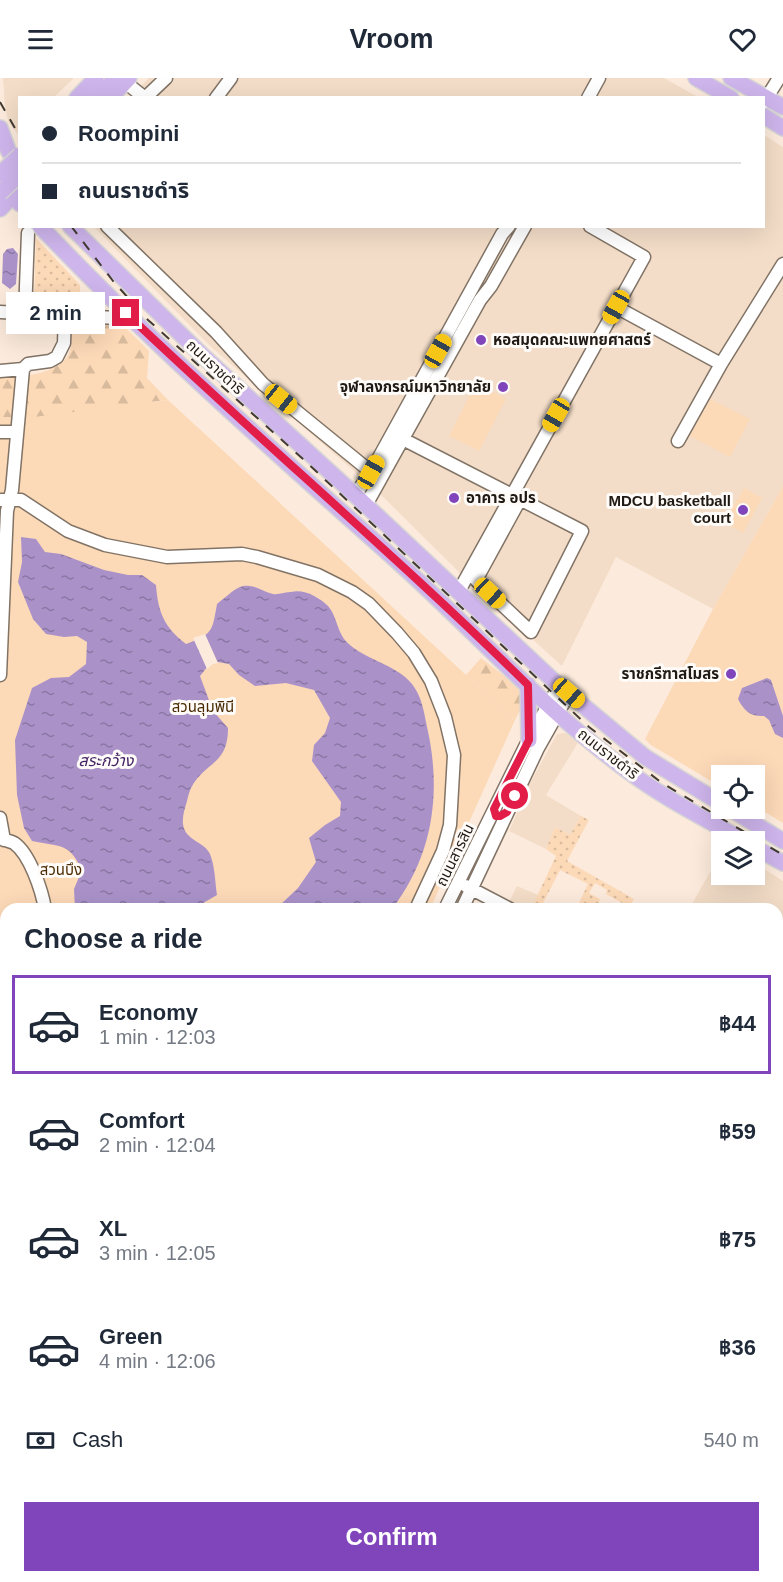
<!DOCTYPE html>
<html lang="en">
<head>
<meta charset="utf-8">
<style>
  :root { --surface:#fff; --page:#f6f6f7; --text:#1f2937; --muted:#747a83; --line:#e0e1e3; --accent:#8045bb }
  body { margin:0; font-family:Arial,"Noto Sans Thai",sans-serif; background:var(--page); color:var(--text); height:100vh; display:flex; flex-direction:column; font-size:22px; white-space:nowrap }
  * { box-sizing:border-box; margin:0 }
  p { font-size:20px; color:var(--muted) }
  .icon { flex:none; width:33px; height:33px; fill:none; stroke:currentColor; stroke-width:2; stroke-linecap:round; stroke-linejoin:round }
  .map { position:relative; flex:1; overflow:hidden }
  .sheet { position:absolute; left:0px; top:825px; width:783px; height:680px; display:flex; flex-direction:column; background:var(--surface); border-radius:18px 18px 0 0; box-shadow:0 6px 24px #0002 }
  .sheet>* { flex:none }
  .guide { position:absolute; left:18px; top:18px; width:747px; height:132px; border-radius:0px; box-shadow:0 6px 24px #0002; display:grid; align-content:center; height:132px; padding:0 24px; background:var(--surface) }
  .fabs { position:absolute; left:711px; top:687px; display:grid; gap:12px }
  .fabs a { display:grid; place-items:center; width:54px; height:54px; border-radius:0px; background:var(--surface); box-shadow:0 6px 24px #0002; font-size:30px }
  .end { position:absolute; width:27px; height:27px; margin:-14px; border:8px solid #e11d48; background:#fff; box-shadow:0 0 0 3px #fff }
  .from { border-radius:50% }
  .bubble { position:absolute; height:42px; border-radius:0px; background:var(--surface); box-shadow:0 6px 24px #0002; font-size:20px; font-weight:700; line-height:42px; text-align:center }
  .car { position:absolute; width:18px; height:36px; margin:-18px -9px; border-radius:8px; box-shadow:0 0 4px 2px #0007; background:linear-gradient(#f5c518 24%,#345 0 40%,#f5c518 0 76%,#345 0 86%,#f5c518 0) }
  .guide b { display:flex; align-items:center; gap:21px; height:57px; font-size:22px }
  .guide b+b { border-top:2px solid var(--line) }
  .guide i { width:15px; height:15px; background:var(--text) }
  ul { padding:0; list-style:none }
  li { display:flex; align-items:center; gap:18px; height:99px; margin:0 12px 9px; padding:0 12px; border:3px solid transparent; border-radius:0px }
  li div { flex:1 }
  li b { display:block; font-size:22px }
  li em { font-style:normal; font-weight:700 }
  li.active { border-color:var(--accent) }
  li>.icon { width:54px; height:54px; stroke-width:1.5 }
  h2 { padding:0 24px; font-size:27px; line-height:72px }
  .pay { display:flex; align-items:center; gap:15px; height:66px; padding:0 24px; font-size:22px }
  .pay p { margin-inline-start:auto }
  .primary-button { display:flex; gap:12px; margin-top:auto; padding:12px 24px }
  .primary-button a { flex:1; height:69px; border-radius:0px; background:var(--accent); color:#fff; font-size:24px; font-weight:700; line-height:69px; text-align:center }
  header { display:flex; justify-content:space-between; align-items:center; height:78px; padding:0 24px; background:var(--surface); font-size:27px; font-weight:700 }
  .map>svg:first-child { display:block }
  .built { fill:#f3ddc8 }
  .grass { fill:url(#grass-dots) }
  .forest { fill:url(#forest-firs) }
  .park { fill:#fcd9b7 }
  .water { fill:url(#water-ripples) }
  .pier { fill:#fcebdc }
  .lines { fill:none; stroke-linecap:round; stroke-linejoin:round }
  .canal { stroke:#aa92c9; stroke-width:9 }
  .minor-casing { stroke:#817365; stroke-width:15 }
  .major-casing { stroke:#d7d6d5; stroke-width:18 }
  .minor { stroke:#fff; stroke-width:12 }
  .major { stroke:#ceb5ec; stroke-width:15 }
  .rail { stroke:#423b33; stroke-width:2; stroke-dasharray:10 10; stroke-linecap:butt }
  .major-bridge-casing { stroke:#d7d6d5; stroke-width:18; stroke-linecap:butt }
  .major-bridge { stroke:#ceb5ec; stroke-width:15 }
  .route { stroke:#e11d48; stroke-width:8 }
  .poi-dot { fill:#8045bb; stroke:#fefbf8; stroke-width:2 }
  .labels { text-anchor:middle; stroke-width:6; stroke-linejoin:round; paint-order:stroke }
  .poi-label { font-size:15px; font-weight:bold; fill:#201a14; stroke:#fefbf8; text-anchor:end }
  .street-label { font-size:15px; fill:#201a14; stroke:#fefbf8 }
  .park-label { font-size:15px; fill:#4a2b03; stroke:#fefbf8 }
  .water-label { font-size:16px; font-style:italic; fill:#411f62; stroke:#fefbf8 }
</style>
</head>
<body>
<header><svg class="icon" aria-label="menu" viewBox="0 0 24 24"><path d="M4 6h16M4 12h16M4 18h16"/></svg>Vroom<svg class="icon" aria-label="heart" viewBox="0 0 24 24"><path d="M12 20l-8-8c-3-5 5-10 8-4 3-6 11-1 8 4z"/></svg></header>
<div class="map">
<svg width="783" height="1504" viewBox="0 0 783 1504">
  <defs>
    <pattern id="grass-dots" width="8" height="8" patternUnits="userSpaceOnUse" patternTransform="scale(1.5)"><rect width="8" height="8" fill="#fcd9b7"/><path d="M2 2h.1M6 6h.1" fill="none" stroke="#d8ba9c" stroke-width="1.8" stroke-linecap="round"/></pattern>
    <pattern id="forest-firs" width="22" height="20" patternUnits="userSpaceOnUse" patternTransform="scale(1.5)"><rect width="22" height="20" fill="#fcd9b7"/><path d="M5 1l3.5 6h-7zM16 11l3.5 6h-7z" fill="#d8ba9c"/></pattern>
    <pattern id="water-ripples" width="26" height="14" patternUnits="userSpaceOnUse" patternTransform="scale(1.5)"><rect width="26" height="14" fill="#aa92c9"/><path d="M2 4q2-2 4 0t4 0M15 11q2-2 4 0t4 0" fill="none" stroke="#8a76a2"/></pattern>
  </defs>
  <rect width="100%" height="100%" fill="#fcebdc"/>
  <path class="built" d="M3 0H74L54 19 20 20V54L18 56 9 45 5 31Z
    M149 0H664L698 19 129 20Z
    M764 57 783 69V408L713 531 616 479 562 588 466 501 377 413 209 267 94 149 764 148Z
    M565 655 579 663 546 717 581 738 570 757 555 749 546 771 509 753 529 707 557 656Z
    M721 775 722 796H754L755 785 783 803V936L777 946V831H689Z
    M517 808 538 817 531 831H516L508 826Z
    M171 1498H558L567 1504H168Z"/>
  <path class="grass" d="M36 160 80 207V226L34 223Z
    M581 738 589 742 567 783 634 821 629 829 606 816 607 812 595 805 589 815 600 821 597 831H576L588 806 560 792 540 831H531L556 778 546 771 555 749 570 757Z
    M642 1498 736 1499 745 1504H641Z"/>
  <path class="forest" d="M123 247 149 273 147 300 168 322 150 324 199 351 280 425 279 432 26 340 0 339V300C20 300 65 295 70 272 72 265 71 255 71 248Z
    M481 580 507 600 522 614V629L515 642 466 597Z"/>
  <path class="park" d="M476 305 506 321 479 373 449 358Z
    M710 321 750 341 730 379 690 358Z
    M168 322 515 642 430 831H6V1459L0 1455V339L26 340Z
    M783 408V745L755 728 754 698H722L721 709 651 667 645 661 713 531Z
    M744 410 762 420 743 455 724 444Z"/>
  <path class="water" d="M13 170 18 176 16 206 10 211 2 205 3 176 7 171Z
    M21 459 36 461 45 474 61 476 104 492 128 497H142L156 507C158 534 164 549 186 566 213 556 212 554 217 526 224 521 234 510 243 508 255 506 262 514 273 516 278 517 286 514 291 514 305 511 318 519 328 528 336 537 337 551 344 561 360 581 395 585 412 606 422 619 424 634 427 649 442 714 433 778 392 831H278L279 828 298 810 316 784 309 760 325 747 340 738 341 724 312 683 314 667 325 655 330 640 314 612 286 605 255 608 239 597 229 586 212 583 200 598 213 633 228 650C228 688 205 683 191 710 189 714 188 719 187 723 185 730 182 739 183 746 185 763 204 763 210 776 215 788 215 804 217 817L198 828 200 831H75L74 811 82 792C69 764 60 769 32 763L24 750 17 717 15 662 32 610 51 600 69 599 86 586 87 564 77 558 64 559 46 556 33 541 18 504 22 484Z
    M767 600 771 602 783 638V660L775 656 769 642 764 638C751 639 744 633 738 621L742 610Z"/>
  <path class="pier" d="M205 556 218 585 213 586 207 591 193 560Z"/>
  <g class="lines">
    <path class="canal" d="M570 1498 579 1504"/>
    <g class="minor-casing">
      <path id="minor" d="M125 4 145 20
        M145 20 166 0
        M216 20 231 0
        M588 20 599 0
        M764 24 779 0
        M107 148 216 254 263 306 371 394 385 393
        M616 229 721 286
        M0 234 117 240
        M25 236 28 155
        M0 293 23 291
        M0 354H17
        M393 356 582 453 531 554 476 502 517 427 509 422
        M678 363 721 286 783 186
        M355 417 371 394 502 156 509 148
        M0 422H21L68 453 105 467 167 479 242 476 257 479 318 497 352 514 369 526 397 555 414 575 431 603 445 639 454 677 450 747 443 773 416 831
        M366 427 480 222 491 208 525 148
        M459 513 644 179 590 148
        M0 597 7 433 12 412 23 291 28 286 50 283 57 279 64 265 65 238
        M0 740 4 762
        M0 760C4 762 10 763 14 765 30 776 42 813 45 831
        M466 808 510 831
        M445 831 527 665 559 608
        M462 831 538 670 569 615
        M0 950 6 948
        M0 1071 6 1072
        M777 1347 783 1350
        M592 1498 601 1504
        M142 1504 145 1498
        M157 1504 160 1498"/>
    </g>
    <g class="major-casing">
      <path id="major" d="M696 0 731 20
        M731 0 783 29
        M77 20 96 0
        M97 20 114 2
        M110 20 129 0
        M764 38 783 50
        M0 50 8 72 20 92
        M1 98 20 126
        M0 131 19 111
        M40 148C153 267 276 375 398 484 476 554 547 635 632 696 667 722 708 742 746 764
        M70 148 203 278 355 417 556 605 645 679 722 726
        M528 607 529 662
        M729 730 783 763
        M754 769 783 785
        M0 1472 6 1475
        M0 1487 6 1491
        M19 1498 28 1504
        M45 1498 54 1504
        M0 1502 3 1504"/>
    </g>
    <use href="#minor" class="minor"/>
    <use href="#major" class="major"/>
    <path class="rail" d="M0 24 20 59
      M71 148 113 203 148 242 303 381 589 649 662 705 783 777"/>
    <g class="major-bridge-casing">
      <path id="major-bridge" d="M0 96 20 77
        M0 115 20 96"/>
    </g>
    <use href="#major-bridge" class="major-bridge"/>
  </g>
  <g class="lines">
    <path class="route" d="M126 235C258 361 398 479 528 607L529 662 494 731 496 738H500L507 734 515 718"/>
  </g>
  <g class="poi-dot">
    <circle cx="481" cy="262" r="6"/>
    <circle cx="503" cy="309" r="6"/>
    <circle cx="454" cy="420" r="6"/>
    <circle cx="743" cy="432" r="6"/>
    <circle cx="731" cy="596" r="6"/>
  </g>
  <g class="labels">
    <g class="poi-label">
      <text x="493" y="267" text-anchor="start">หอสมุดคณะแพทยศาสตร์</text>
      <text x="491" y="314">จุฬาลงกรณ์มหาวิทยาลัย</text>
      <text x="466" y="425" text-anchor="start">อาคาร อปร</text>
      <text x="731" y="428">MDCU basketball<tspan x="731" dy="17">court</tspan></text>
      <text x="719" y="601">ราชกรีฑาสโมสร</text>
    </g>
    <g class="street-label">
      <text transform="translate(215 289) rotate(43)" y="5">ถนนราชดำริ</text>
      <text transform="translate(608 676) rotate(38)" y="5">ถนนราชดำริ</text>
      <text transform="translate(455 777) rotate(-64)" y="5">ถนนสารสิน</text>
    </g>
    <g class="park-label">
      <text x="203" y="634">สวนลุมพินี</text>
      <text x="61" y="797">สวนบึง</text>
    </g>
    <g class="water-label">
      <text x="106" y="688">สระกว้าง</text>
    </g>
  </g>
</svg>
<div class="fabs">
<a><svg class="icon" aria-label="locate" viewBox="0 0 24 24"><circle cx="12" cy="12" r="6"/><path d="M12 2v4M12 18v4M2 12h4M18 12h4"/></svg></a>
<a><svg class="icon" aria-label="layers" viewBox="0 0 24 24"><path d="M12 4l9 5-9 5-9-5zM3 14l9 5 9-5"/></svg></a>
</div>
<i class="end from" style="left:515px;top:718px"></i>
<i class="end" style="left:126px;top:235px"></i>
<div class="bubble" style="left:6px;top:214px;width:99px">2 min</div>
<i class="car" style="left:616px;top:229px;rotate:209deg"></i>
<i class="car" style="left:438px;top:273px;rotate:29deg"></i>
<i class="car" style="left:281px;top:321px;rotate:129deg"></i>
<i class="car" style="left:556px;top:337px;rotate:210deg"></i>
<i class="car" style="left:371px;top:394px;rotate:29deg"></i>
<i class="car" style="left:490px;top:515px;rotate:133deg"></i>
<i class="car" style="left:569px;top:615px;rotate:131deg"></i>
<div class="guide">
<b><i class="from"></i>Roompini</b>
<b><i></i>ถนนราชดำริ</b>
</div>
<section class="sheet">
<h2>Choose a ride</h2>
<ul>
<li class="active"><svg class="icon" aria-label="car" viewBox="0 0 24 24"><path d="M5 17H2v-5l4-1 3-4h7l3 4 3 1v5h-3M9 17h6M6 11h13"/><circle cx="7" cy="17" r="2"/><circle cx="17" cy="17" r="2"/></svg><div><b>Economy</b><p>1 min · 12:03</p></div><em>฿44</em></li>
<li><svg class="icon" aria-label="car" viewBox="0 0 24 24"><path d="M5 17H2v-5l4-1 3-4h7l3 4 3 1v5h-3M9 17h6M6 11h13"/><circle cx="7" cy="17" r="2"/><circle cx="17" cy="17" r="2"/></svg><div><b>Comfort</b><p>2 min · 12:04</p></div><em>฿59</em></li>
<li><svg class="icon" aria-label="car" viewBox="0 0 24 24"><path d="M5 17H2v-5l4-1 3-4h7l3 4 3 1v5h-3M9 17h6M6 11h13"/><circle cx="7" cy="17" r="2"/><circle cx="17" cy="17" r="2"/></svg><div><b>XL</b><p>3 min · 12:05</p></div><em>฿75</em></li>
<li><svg class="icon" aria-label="car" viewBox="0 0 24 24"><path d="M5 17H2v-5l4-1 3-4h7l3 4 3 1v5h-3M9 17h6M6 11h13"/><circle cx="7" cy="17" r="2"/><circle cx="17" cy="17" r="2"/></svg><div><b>Green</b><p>4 min · 12:06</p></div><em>฿36</em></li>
</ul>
<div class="pay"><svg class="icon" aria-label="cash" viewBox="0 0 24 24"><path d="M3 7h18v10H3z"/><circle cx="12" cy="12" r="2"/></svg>Cash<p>540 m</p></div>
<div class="primary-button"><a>Confirm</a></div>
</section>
</div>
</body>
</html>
